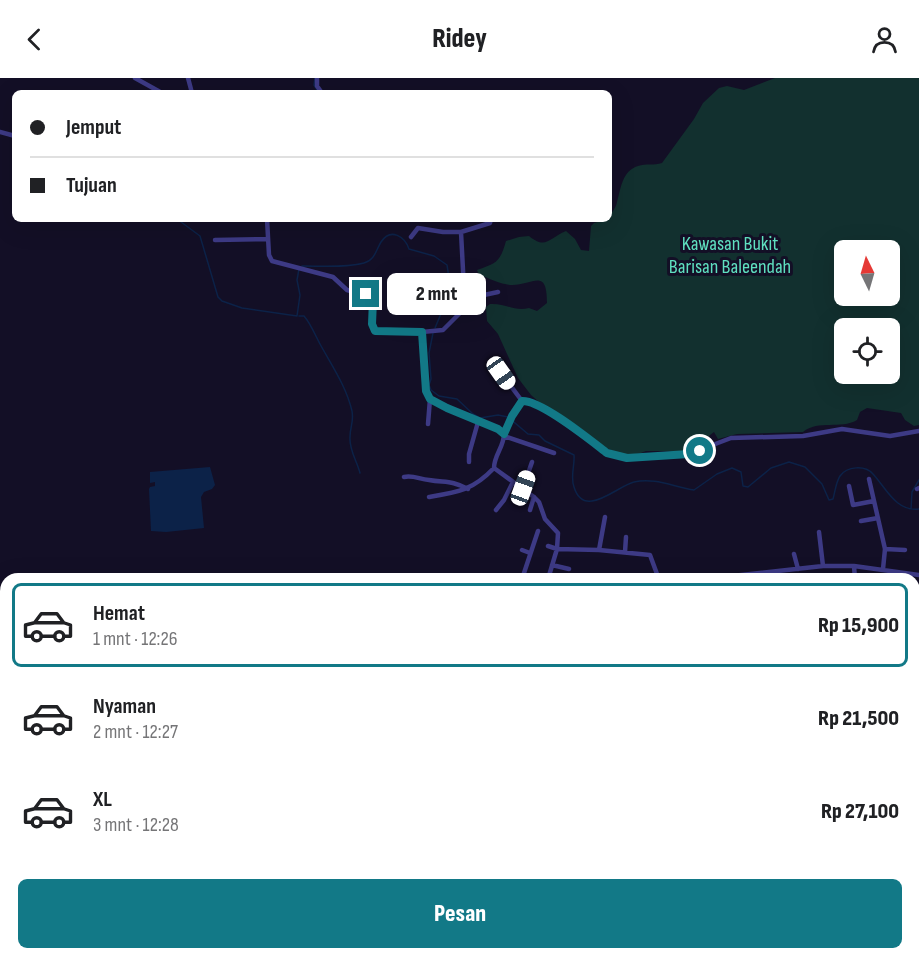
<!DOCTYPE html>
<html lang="id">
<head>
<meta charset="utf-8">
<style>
  :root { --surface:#fff; --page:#f2f2f2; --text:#202124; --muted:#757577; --line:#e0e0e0; --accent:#127987 }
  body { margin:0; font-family:"Sofia Sans Condensed",sans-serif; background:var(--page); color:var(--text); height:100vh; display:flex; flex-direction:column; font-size:22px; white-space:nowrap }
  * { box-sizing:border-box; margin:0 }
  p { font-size:20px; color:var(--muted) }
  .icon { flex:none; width:33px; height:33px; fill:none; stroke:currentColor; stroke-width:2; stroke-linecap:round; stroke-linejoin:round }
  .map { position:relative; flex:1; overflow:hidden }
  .panel { position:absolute; left:0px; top:495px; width:920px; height:387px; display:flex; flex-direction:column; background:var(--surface); border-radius:18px 18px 0 0; box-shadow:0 6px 24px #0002 }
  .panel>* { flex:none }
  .hud { position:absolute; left:12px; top:12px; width:600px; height:132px; border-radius:9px; box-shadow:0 6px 24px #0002; display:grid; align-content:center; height:132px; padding:0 18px; background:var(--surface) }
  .needle { width:39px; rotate:355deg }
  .controls { position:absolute; left:834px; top:162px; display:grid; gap:12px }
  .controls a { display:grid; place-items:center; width:66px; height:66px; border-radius:9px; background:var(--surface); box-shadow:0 6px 24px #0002; font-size:30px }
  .end { position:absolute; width:27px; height:27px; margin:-14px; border:8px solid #127987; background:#fff; box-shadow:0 0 0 3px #fff }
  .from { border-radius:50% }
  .bubble { position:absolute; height:42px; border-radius:9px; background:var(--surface); box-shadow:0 6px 24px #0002; font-size:20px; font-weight:800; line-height:42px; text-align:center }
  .car { position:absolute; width:18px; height:36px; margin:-18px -9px; border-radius:8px; box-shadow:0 0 4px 2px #0007; background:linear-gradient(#fff 24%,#345 0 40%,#fff 0 76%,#345 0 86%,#fff 0) }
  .hud b { display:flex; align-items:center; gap:21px; height:57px; font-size:22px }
  .hud b+b { border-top:2px solid var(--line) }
  .hud i { width:15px; height:15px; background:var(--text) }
  ul { padding:10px 0 0; list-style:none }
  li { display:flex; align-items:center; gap:18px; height:84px; margin:0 12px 9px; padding:0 6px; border:3px solid transparent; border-radius:9px }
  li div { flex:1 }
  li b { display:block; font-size:22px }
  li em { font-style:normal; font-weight:800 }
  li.on { border-color:var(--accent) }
  li>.icon { width:54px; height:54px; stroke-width:1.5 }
  .primary-button { display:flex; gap:12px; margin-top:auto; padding:12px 18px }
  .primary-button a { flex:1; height:69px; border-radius:9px; background:var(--accent); color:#fff; font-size:24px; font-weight:800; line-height:69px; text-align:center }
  header { display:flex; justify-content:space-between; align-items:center; height:78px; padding:0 18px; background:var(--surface); font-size:27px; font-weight:800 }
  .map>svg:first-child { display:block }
  .green { fill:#12302f; fill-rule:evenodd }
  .water { fill:#0c2248 }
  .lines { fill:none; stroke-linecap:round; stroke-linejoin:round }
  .stream { stroke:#0c2248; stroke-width:1.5 }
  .street { stroke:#3d3a85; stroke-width:4.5 }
  .route { stroke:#127987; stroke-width:8 }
  .labels { text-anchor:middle; stroke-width:6; stroke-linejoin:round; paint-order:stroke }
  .park-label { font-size:20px; fill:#5fe0c0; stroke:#130f26 }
</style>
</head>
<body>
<header><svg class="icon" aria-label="back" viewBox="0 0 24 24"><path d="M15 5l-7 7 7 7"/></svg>Ridey<svg class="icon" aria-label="person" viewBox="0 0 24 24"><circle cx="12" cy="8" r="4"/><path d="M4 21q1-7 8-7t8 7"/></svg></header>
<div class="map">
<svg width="919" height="882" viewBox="0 0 919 882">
  <rect width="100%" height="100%" fill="#130f26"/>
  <path class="green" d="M775 0H919V347L914 348 905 342 901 335 867 330 860 334 857 342C840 352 819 341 803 354L737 356 718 361 714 354C706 359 699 371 693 373H646L641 375 628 377 619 375 606 370 579 349 540 325 531 317 518 300 498 256 487 243 486 229 490 226C505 225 515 234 529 230L537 233 547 225C547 189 533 207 512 207 502 207 489 200 479 197L477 192C497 185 500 184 506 163L519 159 529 158C546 172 549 160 566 153L575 161 581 172 589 173 591 148 594 145 609 141C610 135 616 131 617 124 621 110 622 93 638 88 646 85 654 88 662 85L694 41 703 25 719 10 727 8 744 12ZM844 172H890V218H844ZM844 250H890V296H844Z
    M914 784 919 785V882H512L517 876H658L669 879 703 876H914Z"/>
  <path class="water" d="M210 389 215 407 212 411 204 414 201 419 204 450 166 454 151 453 149 411 150 409 155 408V404L150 405V394Z"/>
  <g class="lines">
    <path class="stream" d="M315 0 314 7 319 15
      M177 141 200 158 218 219 222 223 242 230 297 238 300 217 297 202 299 191
      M302 188C322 188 344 190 364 185 375 182 376 172 381 164 391 149 405 159 409 171L434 178 447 187C452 211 444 229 435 250
      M299 238H304C311 246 315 257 320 266 332 288 346 308 352 333 354 345 350 348 350 359 349 372 357 383 360 395
      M433 255 429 275 431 301 429 307 431 312 439 318 457 321 473 336 480 340 498 337 508 339 528 356 539 357 545 363 574 377C575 388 570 398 574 409 584 442 617 408 634 404 654 399 674 409 694 412L717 396 732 390 741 394 743 408 748 409 771 390 789 384 805 389 822 406 829 422 833 421C835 414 836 404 840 398 847 388 865 387 873 396 886 410 896 434 919 431
      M911 431 912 414 919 402"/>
    <path class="street" d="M135 0 162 15
      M188 0 192 15
      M317 0V8L322 15
      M0 54 15 58
      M267 141 269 177 272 183 333 199 347 212 371 219 372 246 375 253 422 254 425 307 430 321 478 344 498 350 504 356C504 369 494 377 494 390L534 419 539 424 545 441 558 455 557 471 548 501
      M461 154 465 230
      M411 159 418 150 443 154H461L490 145 491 141
      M215 162 268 161
      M422 254 443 252 465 230 484 217 498 214
      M496 288 522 323
      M428 346 430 321
      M504 356 512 338 522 323 539 327 607 375 627 380 689 376 731 360 803 358 842 351 890 358 919 353
      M504 358 554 375
      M469 384V376L478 344
      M404 399C413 397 419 401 429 402 446 405 451 402 468 411
      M869 401 885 471 883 491
      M849 408 853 427 874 423
      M523 410 532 384
      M917 411 919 410
      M429 419C459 414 473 412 494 390
      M496 432 504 422 513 404
      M530 432 534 419
      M861 443 878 440
      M819 454 823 488
      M548 468 557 471 599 472 650 477 657 496 660 498H732L823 488H854L919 497
      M885 471 905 472
      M522 472 530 475
      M599 472 605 439
      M625 474 626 459
      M794 476 798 491
      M552 487 569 491
      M854 488 855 501
      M522 501 538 453
      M914 571 919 569
      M914 667 915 642 914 625 919 623
      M914 668 919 702
      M464 876 472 878
      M382 882 384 876
      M447 882 449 876
      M506 882 511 876"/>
  </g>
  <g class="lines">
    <path class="route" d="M366 216 371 219 373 222 372 246 375 253 422 254 426 313 430 321 447 330 498 351 504 356 512 338 522 323C541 322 590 362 607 375L627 380 689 376 700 373"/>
  </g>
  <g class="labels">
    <g class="park-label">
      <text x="730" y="172">Kawasan Bukit<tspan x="730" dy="23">Barisan Baleendah</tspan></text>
    </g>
  </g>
</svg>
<div class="controls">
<a><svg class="needle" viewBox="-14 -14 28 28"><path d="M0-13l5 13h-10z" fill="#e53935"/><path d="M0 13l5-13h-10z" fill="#757577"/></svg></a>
<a><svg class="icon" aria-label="locate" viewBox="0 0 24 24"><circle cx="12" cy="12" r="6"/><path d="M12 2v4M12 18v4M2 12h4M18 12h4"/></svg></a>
</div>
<i class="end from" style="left:700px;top:373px"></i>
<i class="end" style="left:366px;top:216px"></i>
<div class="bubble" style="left:387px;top:195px;width:99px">2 mnt</div>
<i class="car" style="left:501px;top:295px;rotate:145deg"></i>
<i class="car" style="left:523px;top:410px;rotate:20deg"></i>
<div class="hud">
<b><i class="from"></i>Jemput</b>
<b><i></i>Tujuan</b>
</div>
<section class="panel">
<ul>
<li class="on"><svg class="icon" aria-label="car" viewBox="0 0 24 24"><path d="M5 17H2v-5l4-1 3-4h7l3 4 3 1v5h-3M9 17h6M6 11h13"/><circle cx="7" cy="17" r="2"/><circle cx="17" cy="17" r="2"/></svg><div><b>Hemat</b><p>1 mnt · 12:26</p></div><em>Rp 15,900</em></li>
<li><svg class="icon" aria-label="car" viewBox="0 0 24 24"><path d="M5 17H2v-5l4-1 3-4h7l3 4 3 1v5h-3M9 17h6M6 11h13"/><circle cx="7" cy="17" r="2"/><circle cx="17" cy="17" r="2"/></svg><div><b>Nyaman</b><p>2 mnt · 12:27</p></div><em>Rp 21,500</em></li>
<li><svg class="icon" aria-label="car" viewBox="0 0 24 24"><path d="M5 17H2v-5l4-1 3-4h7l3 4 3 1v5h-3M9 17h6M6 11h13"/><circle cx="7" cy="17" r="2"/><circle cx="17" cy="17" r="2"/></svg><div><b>XL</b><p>3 mnt · 12:28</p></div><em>Rp 27,100</em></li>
</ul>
<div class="primary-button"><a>Pesan</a></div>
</section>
</div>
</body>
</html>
